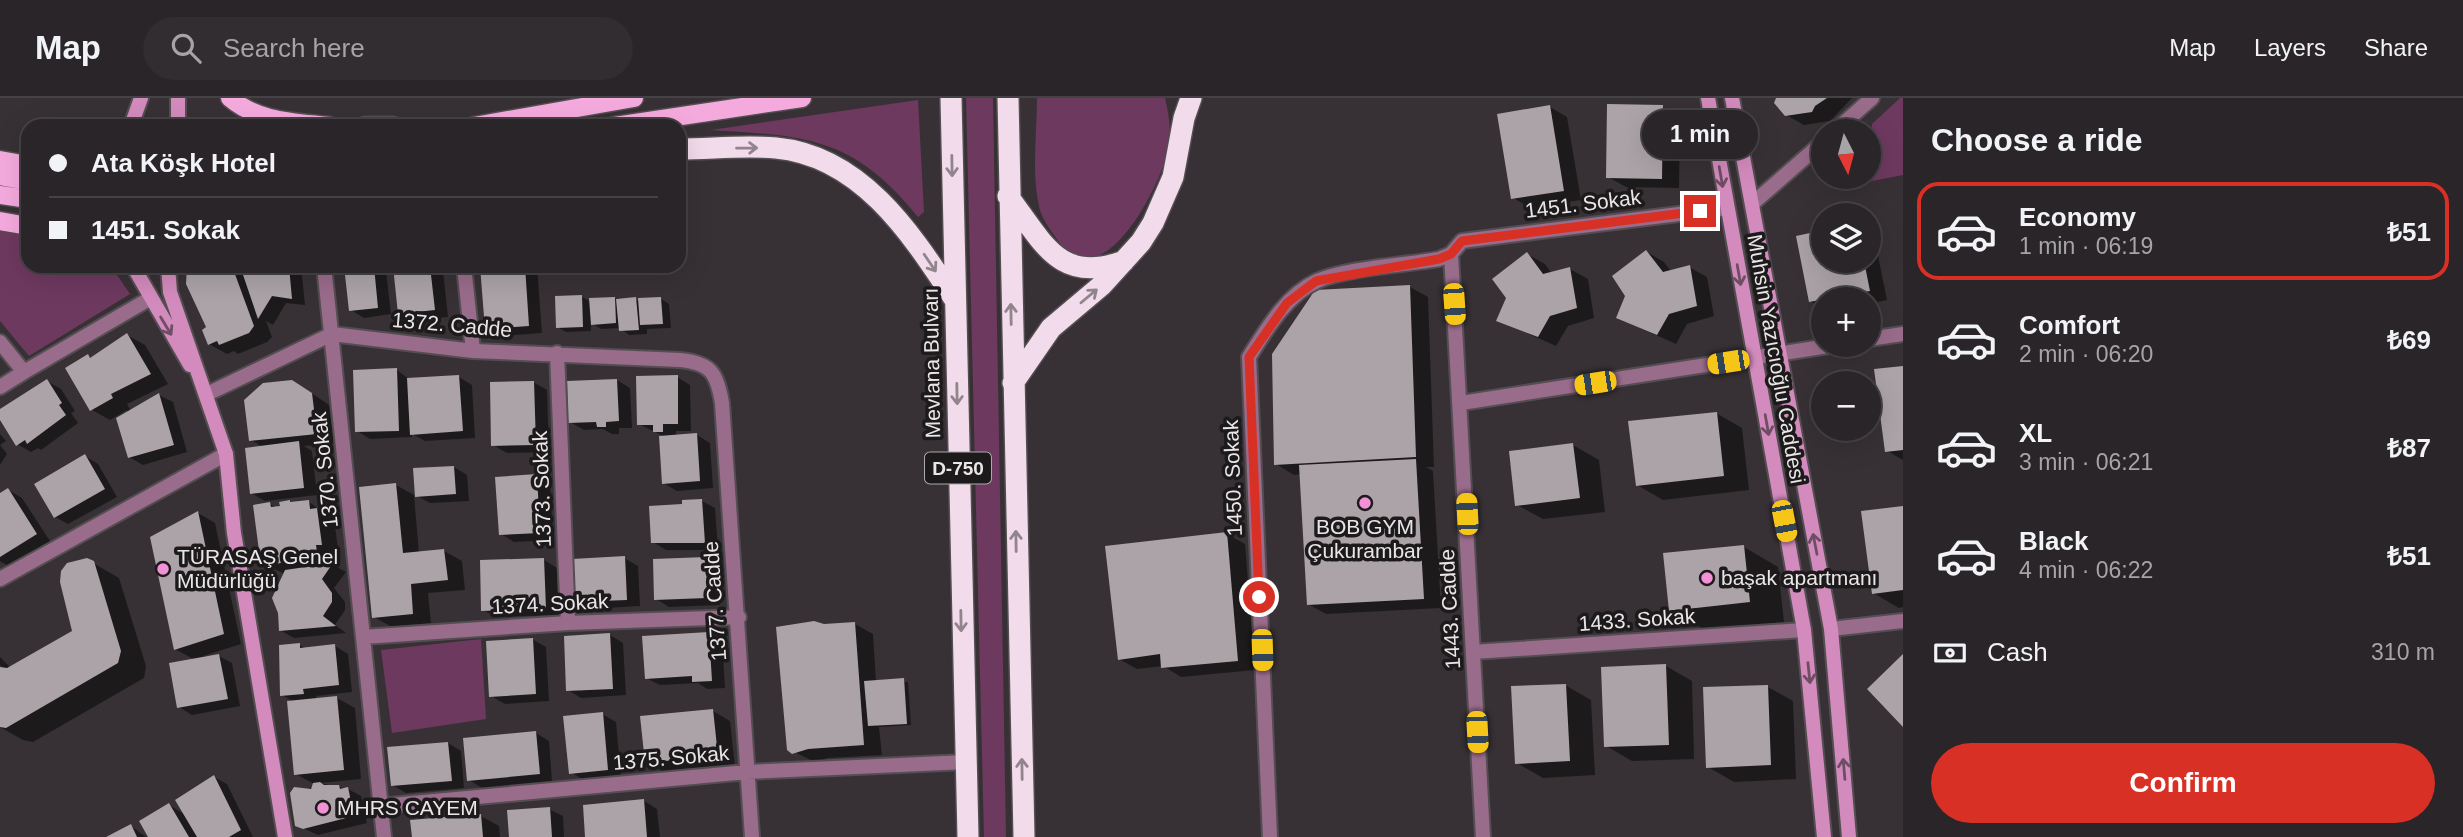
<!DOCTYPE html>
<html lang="en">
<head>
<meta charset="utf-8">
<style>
  :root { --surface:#292528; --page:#312d30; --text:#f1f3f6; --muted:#a5a5a8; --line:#454245; --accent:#d93025 }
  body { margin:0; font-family:Arial,sans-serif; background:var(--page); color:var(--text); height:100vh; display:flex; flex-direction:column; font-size:26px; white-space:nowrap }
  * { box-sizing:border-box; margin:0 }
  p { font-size:23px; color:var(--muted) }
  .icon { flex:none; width:38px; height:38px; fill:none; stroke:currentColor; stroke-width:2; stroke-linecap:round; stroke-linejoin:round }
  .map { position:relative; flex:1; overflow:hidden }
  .side { display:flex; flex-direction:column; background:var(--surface); width:560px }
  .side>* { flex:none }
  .guide { position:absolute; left:21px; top:21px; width:665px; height:154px; border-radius:21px; box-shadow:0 7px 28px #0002,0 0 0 2px var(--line); display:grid; align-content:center; height:154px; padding:0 28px; background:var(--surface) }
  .needle { width:46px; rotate:174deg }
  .controls { position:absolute; left:1811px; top:21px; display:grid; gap:14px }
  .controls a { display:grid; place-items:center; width:70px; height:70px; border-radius:50%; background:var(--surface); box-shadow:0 7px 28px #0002,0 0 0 2px var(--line); font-size:35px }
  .end { position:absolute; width:32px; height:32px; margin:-16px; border:9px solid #d93025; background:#fff; box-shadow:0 0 0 4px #fff }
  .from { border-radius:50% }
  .bubble { position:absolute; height:49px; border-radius:24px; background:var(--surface); box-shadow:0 7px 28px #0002,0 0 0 2px var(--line); font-size:23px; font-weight:600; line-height:49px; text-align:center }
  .car { position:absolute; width:21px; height:42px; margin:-21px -10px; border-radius:9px; box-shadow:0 0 5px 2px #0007; background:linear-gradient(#f5c518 24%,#345 0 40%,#f5c518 0 76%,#345 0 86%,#f5c518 0) }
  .guide b { display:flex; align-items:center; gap:24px; height:66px; font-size:26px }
  .guide b+b { border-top:2px solid var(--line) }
  .guide i { width:18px; height:18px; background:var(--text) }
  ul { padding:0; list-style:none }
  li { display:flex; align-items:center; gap:21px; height:98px; margin:0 14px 10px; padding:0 14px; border:4px solid transparent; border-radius:21px }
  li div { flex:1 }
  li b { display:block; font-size:26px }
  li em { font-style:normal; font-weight:600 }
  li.on { border-color:var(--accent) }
  li>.icon { width:63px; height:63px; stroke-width:1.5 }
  h2 { padding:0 28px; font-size:32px; line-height:84px }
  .pay { display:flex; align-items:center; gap:18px; height:77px; padding:0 28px; font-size:26px }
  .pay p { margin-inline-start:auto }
  .action { display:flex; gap:14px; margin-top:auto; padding:14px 28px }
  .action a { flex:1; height:80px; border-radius:42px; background:var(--accent); color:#fff; font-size:28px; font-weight:600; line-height:80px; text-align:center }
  header { display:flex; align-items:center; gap:42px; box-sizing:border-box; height:98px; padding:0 35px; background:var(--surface); border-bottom:2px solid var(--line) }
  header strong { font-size:33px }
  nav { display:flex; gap:38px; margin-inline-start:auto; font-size:24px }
  .search { width:490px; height:63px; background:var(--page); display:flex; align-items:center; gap:18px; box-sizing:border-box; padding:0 24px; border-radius:38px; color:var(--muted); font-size:26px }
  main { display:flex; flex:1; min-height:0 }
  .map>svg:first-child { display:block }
  .green { fill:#6e395f }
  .shadow { fill:#0007 }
  .building { fill:#aba3a8 }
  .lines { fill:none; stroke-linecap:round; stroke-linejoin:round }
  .street-casing { stroke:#544e52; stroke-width:18 }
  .secondary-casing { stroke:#544e52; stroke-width:18 }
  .primary-casing { stroke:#544e52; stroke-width:21 }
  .highway-casing { stroke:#544e52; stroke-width:24 }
  .street { stroke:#9a6c8b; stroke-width:14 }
  .secondary { stroke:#d38bbd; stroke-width:14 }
  .primary { stroke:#f5aade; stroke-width:18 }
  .highway { stroke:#f2dbea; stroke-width:21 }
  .oneway { stroke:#92848d }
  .oneway2 { stroke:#6f4d64 }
  .route { stroke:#d93025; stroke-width:9 }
  .poi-dot { fill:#f391d6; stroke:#1d1a1c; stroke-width:2.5 }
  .labels { text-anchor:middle; stroke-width:7; stroke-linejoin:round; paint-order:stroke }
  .shield { fill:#1d1a1c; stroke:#aca9ab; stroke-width:2 }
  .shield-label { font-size:19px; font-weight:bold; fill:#eae6e8 }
  .street-label { font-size:21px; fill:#eae6e8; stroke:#1d1a1c }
  .poi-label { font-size:21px; fill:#eae6e8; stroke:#1d1a1c; text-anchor:start }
</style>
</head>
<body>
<header>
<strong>Map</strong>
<div class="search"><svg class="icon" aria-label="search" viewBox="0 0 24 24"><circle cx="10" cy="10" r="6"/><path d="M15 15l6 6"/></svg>Search here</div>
<nav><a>Map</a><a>Layers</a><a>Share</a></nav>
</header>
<main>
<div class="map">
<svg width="1903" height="739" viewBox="0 0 1903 739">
  <rect width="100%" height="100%" fill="#373135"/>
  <path class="green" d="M966 0H993L1006 739H984Z
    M1037 0H1165C1169 17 1172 35 1168 53 1159 90 1103 202 1059 144 1052 134 1043 123 1040 112 1031 77 1037 36 1037 0Z
    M1900 0H1903V77L1862 85 1863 79H1869L1872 26Z
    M918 2 924 114 918 119C853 39 808 38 711 32Z
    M0 133 28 136V168H111L130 196 29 258 0 223Z
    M481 541 486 621 392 635 381 552Z"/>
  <path class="shadow" d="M1778 0H1852L1830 23 1804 27 1786 17Z
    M1550 9 1567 19 1581 102 1531 110 1513 100Z
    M1662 9 1680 19 1679 90 1626 89 1608 79Z
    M1869 135 1874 138 1887 202 1869 206V201H1824V211L1810 203 1824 163H1869Z
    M1647 154 1664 164 1671 173 1689 169 1707 179 1714 218 1687 226 1676 246 1618 220Z
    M1527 156 1545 166 1552 176 1570 171 1588 181 1594 220 1568 228 1556 248 1498 222Z
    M188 168H301L305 207 286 205 273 227 266 223 272 239 267 244 238 256 234 253 227 256 209 246 208 230Z
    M362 168H375L386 174 391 216 364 220 351 212Z
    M403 168H434L443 173 448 219 413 222 400 215Z
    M482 168H537L542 235 500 238 486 230Z
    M1410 189 1428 199 1434 369H1426L1433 373 1441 510 1326 516 1308 506 1301 376 1294 377 1276 366Z
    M582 199 591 204 614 200 640 203 661 201 669 206 671 230 647 231V236L629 237 620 230 601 231 591 225V233L566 234 557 229Z
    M127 237 145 247 168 286 127 306 131 313 159 297 173 304 187 354 143 367 129 359 127 312 110 322 92 312 88 258 92 261Z
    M1903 269V362L1887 353Z
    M397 272 410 282 459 279 472 287 475 340 425 343 412 336V339L370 341 357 333Z
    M677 279 690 287 691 333H676V338L697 337 710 345 713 390 677 393 663 385 665 339 639 326Z
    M617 282 630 290 632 330H619V336H612L603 331 584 332 570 324Z
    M47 283 61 291 75 313 71 315 78 325 41 352 38 350 31 354 17 346 0 319V313Z
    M533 284 547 292 549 354 507 355 493 347Z
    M310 294 329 307 334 345 304 348 312 353 317 397 265 403 251 395 263 349 251 342Z
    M1716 315 1742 330 1749 392 1663 402 1637 387Z
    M0 336 6 343 0 347 7 356 0 367Z
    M1573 347 1599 362 1605 414 1543 421 1517 407Z
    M85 358 98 366 117 399 68 426 55 419Z
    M454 369 467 377 469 403 430 405 417 398Z
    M536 378 550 386 553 442 514 444 501 436Z
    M396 387 414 397 419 455 444 453 462 463 465 492 428 495 431 525 392 529 374 519Z
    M8 392 22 400 50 443 10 469 0 463V397Z
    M702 403 715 410 718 452H666L653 444 684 408Z
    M309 404 334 422 339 456 334 457 335 464 330 465 346 474 334 490 345 504V512L335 527 346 535 294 540 280 532 285 476 263 466 270 406 277 410Z
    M1903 409V509L1899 510 1873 495Z
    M198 415 215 425 241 546 203 558H219L232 565 240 608 192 617 179 609 195 562 175 551Z
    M1227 436 1245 446 1255 572 1181 579 1163 568 1137 571 1119 561Z
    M1744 449 1778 469 1784 524 1705 532 1671 512Z
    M624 460 638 468 640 508 589 511 576 503Z
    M705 461 719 469 720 507 669 509 656 501Z
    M544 462 557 470 559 517 496 519 483 512Z
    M93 465 119 480 146 568 144 580 33 644 23 642 0 629V572L9 577 0 567V559L10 569 74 534Z
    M855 526 873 536 876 584H908L911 627 879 629 882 657 827 660 817 665 788 651 824 528Z
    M708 536 722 543 725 590 707 591 698 585 660 587 646 580Z
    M610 537 623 545 626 597 581 600 568 592Z
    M532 541 546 549 549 603 505 606 491 598Z
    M300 547 306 551 335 548 348 556 352 594 316 598 317 602 337 600 355 610 361 681 320 685 348 691 361 698 367 725 318 737 296 727 294 722 296 706 314 686 296 676 294 604 282 597Z
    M1666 568 1692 583 1694 661 1632 663 1606 648Z
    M1565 587 1591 602 1595 677 1543 680 1517 665Z
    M1768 589 1793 603 1796 681 1734 684 1708 669Z
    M713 613 730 623 735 668 664 674 647 664Z
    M602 616 616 624 621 679 584 682 570 674Z
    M536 635 549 643 552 683 482 690 469 682Z
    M448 645 461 653 464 690 406 695 392 687Z
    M214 679 227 686 253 739H150L169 707 186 717Z
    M644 703 657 711 660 739H587Z
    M549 711 563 718 564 739H511Z
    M481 718 499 728 500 739H414Z
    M131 728 146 739H110Z"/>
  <path class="building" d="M1776 0H1827L1815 8 1812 14 1785 18 1774 5Z
    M1607 6 1663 7 1662 81 1606 80Z
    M1550 7 1564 93 1511 101 1497 16Z
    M1824 132V163H1864L1870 193 1809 204 1796 138Z
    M1646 152 1663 174 1690 167 1697 208 1669 216 1657 237 1616 220 1625 198 1612 178Z
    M1527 154 1543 176 1570 169 1577 210 1550 218 1538 239 1496 223 1506 200 1492 181Z
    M187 168H232L254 228 249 235 219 247 217 243 208 247 202 232 206 229 186 186Z
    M240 168H289L292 201 272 198 258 221Z
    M344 168H374L378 210 349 213Z
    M393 168H430L435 212 398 216Z
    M480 168H525L529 228 485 231Z
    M1410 187 1416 359 1274 367 1272 256 1315 192Z
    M582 197 583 229 556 230 555 198Z
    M615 199 616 225 591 227 589 200Z
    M636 199 639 232 619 233 616 201Z
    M661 199 663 226 640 227 638 200Z
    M127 235 151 276 111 296 113 300 90 313 65 270 88 256 90 260Z
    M1903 268V352L1885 354 1874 271Z
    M397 270 399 333 355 334 353 272Z
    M459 277 463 333 410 337 407 280Z
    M678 277V326H663V334H653V327H637L636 278Z
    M47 281 62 305 59 307 66 317 27 346 25 342 16 348 0 322V311Z
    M617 281 619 323 606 324V329H597L596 324 568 325 567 283Z
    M292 282 312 295 317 336 249 343 244 302 263 285Z
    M534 283 536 347 491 348 490 284Z
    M159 295 174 347 128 360 116 320Z
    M1717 314 1724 378 1636 388 1628 323Z
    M697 335 700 383 662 386 659 338Z
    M299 343 304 390 250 396 245 350Z
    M1573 345 1580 400 1515 408 1509 353Z
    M85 356 105 391 54 420 34 386Z
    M1416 361 1424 501 1307 507 1299 367Z
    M454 368 456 396 415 399 413 370Z
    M537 376 540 435 499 437 495 379Z
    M396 385 403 455 444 451 448 482 411 486 413 516 372 520 359 389Z
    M8 390 37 436 0 459V395Z
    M702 401 705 445H651L649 408 682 406V402Z
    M290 402V404L309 402 310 411 317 410 322 447H316L317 454 288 462 287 458 280 459 281 465 261 468 253 407 270 404 271 409 280 408 279 404Z
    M1903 408V492L1872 496 1861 413Z
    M198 413 224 536 174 552 150 439Z
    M1227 434 1238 563 1161 570 1160 556 1118 562 1105 448Z
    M1744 447 1750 504 1669 513 1663 455Z
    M625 458 627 502 574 504 572 461Z
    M706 459 707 500 654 502 653 461Z
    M87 460 94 463 121 553 118 565 6 630 0 629V569L7 570 72 533 60 484 61 473 67 465Z
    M544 460 546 511 481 513 480 462Z
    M333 465 322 481 332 495V504L323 518 336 528 279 533 278 515 272 500 285 472Z
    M814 523 824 526 855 524 864 647 808 651 792 656 787 652 776 529Z
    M709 534 712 583 692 584V578L645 581 642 538Z
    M610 535 613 591 566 593 564 538Z
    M533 540 536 596 489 599 486 543Z
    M300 545V550L335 546 339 587 303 591 304 596 280 598 279 547Z
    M219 556 228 601 177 610 169 565Z
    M1903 556V629L1867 591Z
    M1666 566 1669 647 1604 649 1601 569Z
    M904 580 907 626 868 628 864 583Z
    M1566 586 1570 663 1515 666 1511 588Z
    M1768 587 1771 667 1706 670 1703 589Z
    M337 598 344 672 294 677 287 603Z
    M713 611 718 658 645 665 640 618Z
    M603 614 608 672 569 676 563 618Z
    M536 633 540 676 467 683 463 640Z
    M448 644 452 683 391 688 387 649Z
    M214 677 241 732 229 739H197L175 702Z
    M320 684 324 687H339L340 691 348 689 354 718 303 731 295 728 290 695 294 689 311 691 313 685Z
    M644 701 647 739H585L583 707Z
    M169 705 189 739H148L139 723Z
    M550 709 552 739H509L507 712Z
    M481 716 483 739H412L410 722Z
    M131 726 137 739H106Z"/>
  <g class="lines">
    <g class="street-casing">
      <path id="street" d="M1835 33 1872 0
        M1752 106 1824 43
        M1451 156 1483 739
        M324 168 384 739
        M464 168 473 253
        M1869 241 1903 236
        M0 244 24 274 0 289
        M557 255 568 525
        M24 274 149 201
        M207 296 332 236 473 253 680 262C711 265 717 275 722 305L752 739
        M1461 305 1835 247
        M0 481 226 356
        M1831 531 1903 523
        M363 539 568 525 739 519
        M1473 554 1804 532
        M380 708 747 674 966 664
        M1270 739 1249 259C1266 232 1286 197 1317 183 1347 170 1404 167 1439 161L1451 156 1462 143 1727 110"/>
    </g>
    <g class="secondary-casing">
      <path id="secondary" d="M1708 0 1804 532 1824 739
        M1732 0 1831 531 1849 739
        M131 28 141 0
        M178 28V0
        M133 168 190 267
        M168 168 170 194 226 356 234 435 285 739"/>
    </g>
    <g class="primary-casing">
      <path id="primary" d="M230 0C258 24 294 24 329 28
        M365 28H393
        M474 28 634 0
        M615 28 802 0
        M0 62 28 67
        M0 78 28 83
        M0 97 28 101
        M0 123 28 128"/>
    </g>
    <g class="highway-casing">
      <path id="highway" d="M951 0 968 739
        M1008 0 1024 739
        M679 51C711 51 744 47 776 50 862 58 912 137 955 202
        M1008 98C1043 144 1059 187 1124 163
        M1013 285 1051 230 1102 187 1141 144 1153 125 1173 79 1184 20 1191 0"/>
    </g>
    <use href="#street" class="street"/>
    <use href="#secondary" class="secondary"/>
    <use href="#primary" class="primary"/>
    <use href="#highway" class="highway"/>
  </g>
  <defs><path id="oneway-shaft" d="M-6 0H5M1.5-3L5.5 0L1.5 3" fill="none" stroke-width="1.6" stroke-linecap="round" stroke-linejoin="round" transform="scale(1.75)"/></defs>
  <g class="oneway">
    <use href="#oneway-shaft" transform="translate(747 50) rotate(-1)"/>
    <use href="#oneway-shaft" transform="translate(952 68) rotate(89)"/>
    <use href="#oneway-shaft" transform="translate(930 165) rotate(56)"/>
    <use href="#oneway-shaft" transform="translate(1089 198) rotate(-40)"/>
    <use href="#oneway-shaft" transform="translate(1011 216) rotate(-91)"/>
    <use href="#oneway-shaft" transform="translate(957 296) rotate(89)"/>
    <use href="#oneway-shaft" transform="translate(1016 443) rotate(-91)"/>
    <use href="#oneway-shaft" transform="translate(961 523) rotate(89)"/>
    <use href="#oneway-shaft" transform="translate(1022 671) rotate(-91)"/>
  </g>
  <g class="oneway2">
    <use href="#oneway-shaft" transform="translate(1721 79) rotate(80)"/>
    <use href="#oneway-shaft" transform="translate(1739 177) rotate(80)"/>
    <use href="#oneway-shaft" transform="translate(166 228) rotate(59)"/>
    <use href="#oneway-shaft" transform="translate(1767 327) rotate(80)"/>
    <use href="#oneway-shaft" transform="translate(1815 446) rotate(-101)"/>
    <use href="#oneway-shaft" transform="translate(1809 575) rotate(84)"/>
    <use href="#oneway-shaft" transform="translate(1844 671) rotate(-95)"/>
  </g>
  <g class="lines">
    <path class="route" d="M1259 499 1249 259 1287 205 1316 183 1439 161 1451 156 1462 143 1700 113"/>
  </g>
  <g class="poi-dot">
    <circle cx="1365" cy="405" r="7"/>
    <circle cx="163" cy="471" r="7"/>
    <circle cx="1707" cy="480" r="7"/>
    <circle cx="323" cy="710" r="7"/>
  </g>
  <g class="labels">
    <rect class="shield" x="925" y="354.5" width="66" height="31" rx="5"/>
    <g class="shield-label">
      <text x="958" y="377">D-750</text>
    </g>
    <g class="street-label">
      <text transform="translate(1583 106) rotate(-7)" y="7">1451. Sokak</text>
      <text transform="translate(452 227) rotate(5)" y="7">1372. Cadde</text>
      <text transform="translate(1776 261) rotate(80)" y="7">Muhsin Yazıcıoğlu Caddesi</text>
      <text transform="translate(932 265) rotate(-91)" y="7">Mevlana Bulvarı</text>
      <text transform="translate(325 372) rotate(-96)" y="7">1370. Sokak</text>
      <text transform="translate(1233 380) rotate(-92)" y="7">1450. Sokak</text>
      <text transform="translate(542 391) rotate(-92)" y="7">1373. Sokak</text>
      <text transform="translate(715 503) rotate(-94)" y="7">1377. Cadde</text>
      <text transform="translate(550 506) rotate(-3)" y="7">1374. Sokak</text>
      <text transform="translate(1450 511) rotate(-93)" y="7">1443. Cadde</text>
      <text transform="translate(1637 522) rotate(-4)" y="7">1433. Sokak</text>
      <text transform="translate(671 660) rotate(-5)" y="7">1375. Sokak</text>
    </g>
    <g class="poi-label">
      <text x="1365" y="436" text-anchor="middle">BOB GYM<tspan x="1365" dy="24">Çukurambar</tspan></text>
      <text x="177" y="466">TÜRASAŞ Genel<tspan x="177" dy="24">Müdürlüğü</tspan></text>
      <text x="1721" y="487">başak apartmanı</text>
      <text x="337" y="717">MHRS CAYEM</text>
    </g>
  </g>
</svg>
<div class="controls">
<a><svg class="needle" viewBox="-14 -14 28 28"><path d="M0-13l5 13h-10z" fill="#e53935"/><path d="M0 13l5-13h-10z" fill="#a5a5a8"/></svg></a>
<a><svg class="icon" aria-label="layers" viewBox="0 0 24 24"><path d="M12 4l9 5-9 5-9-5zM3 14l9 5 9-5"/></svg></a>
<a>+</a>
<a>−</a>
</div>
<i class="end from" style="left:1259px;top:499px"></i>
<i class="end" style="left:1700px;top:113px"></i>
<div class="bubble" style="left:1642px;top:12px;width:116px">1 min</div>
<i class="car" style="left:1454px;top:206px;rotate:176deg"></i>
<i class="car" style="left:1728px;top:264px;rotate:261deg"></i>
<i class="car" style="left:1595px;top:285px;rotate:261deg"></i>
<i class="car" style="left:1467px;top:416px;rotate:357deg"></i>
<i class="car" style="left:1784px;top:423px;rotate:169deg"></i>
<i class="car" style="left:1262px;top:552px;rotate:178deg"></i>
<i class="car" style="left:1477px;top:634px;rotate:177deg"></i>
<div class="guide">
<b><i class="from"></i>Ata Köşk Hotel</b>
<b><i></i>1451. Sokak</b>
</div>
</div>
<section class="side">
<h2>Choose a ride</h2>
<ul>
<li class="on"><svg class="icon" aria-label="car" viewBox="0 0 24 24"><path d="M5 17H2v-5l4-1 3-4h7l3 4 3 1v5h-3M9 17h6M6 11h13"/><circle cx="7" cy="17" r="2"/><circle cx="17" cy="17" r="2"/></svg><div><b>Economy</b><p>1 min · 06:19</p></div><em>₺51</em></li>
<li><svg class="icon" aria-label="car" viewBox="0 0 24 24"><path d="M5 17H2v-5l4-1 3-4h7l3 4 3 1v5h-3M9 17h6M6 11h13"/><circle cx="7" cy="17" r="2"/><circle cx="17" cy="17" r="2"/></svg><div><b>Comfort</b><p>2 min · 06:20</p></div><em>₺69</em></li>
<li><svg class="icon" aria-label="car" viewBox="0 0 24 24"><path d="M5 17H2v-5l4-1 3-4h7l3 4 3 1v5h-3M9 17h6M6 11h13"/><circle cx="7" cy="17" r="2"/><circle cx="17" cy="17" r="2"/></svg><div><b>XL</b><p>3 min · 06:21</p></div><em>₺87</em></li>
<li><svg class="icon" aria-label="car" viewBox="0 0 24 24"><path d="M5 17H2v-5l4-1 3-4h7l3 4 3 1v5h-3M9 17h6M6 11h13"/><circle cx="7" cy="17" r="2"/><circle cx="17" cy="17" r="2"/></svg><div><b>Black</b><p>4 min · 06:22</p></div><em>₺51</em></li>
</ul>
<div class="pay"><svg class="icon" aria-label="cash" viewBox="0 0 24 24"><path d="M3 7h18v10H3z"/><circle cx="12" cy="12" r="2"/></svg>Cash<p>310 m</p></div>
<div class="action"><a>Confirm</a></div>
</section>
</main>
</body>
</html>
